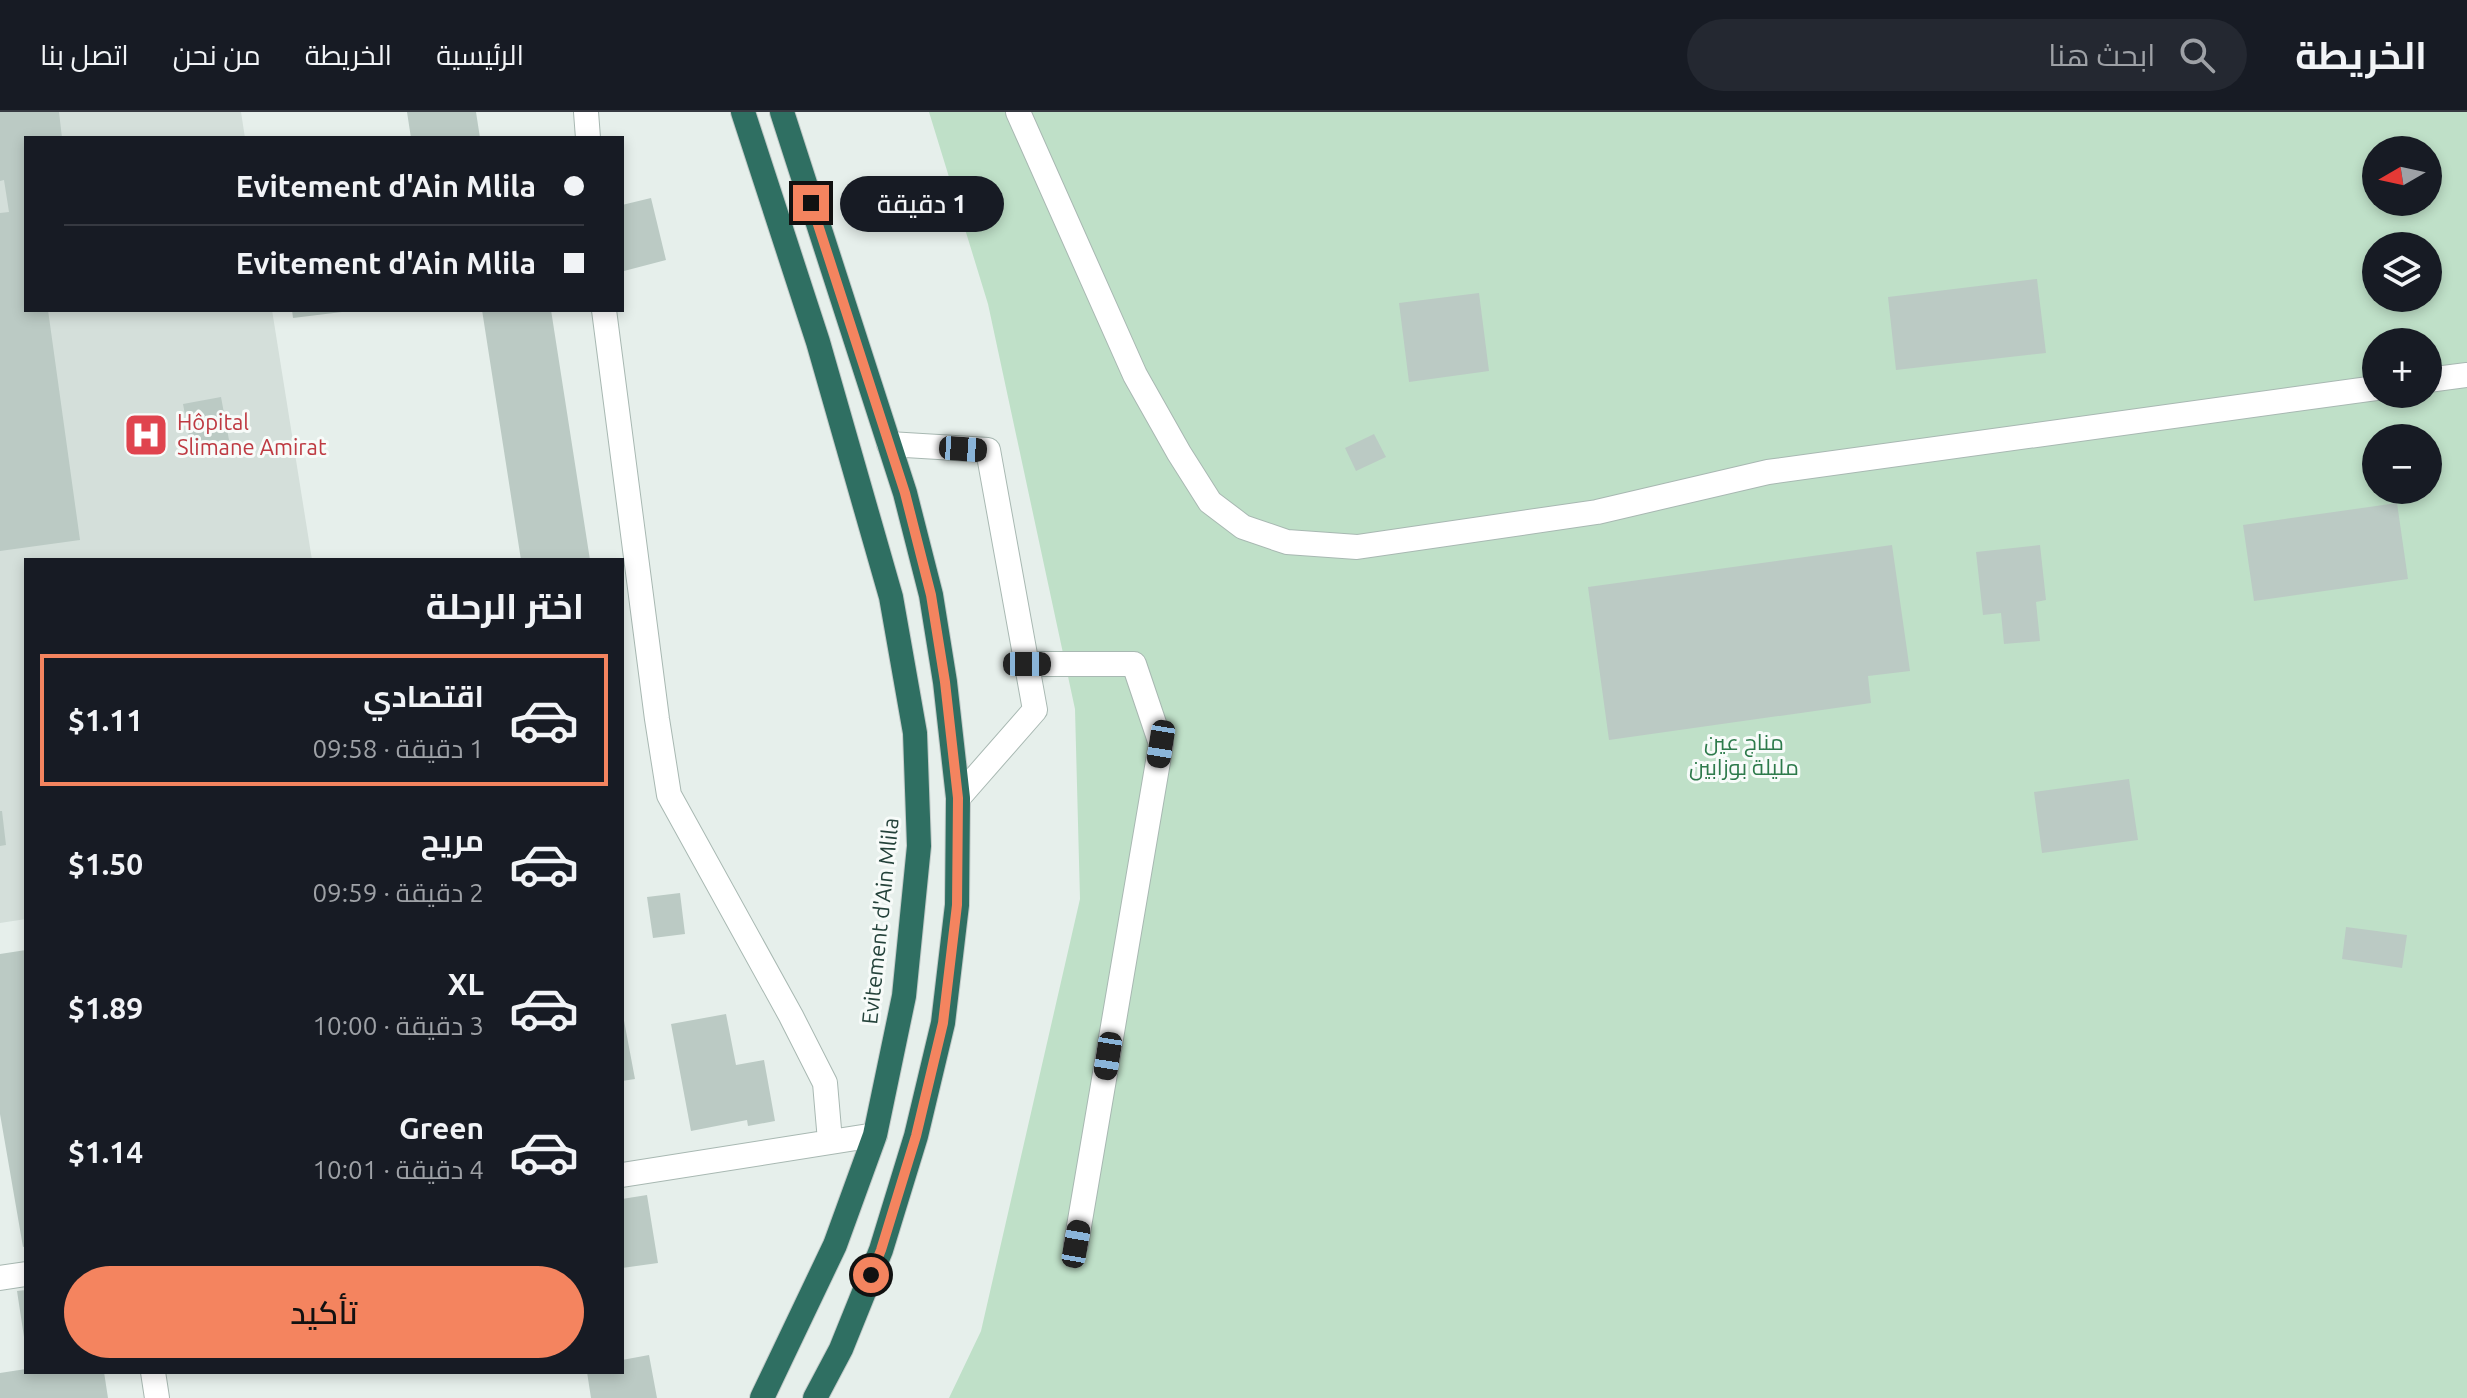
<!DOCTYPE html>
<html lang="ar">
<head>
<meta charset="utf-8">
<style>
  :root { --surface:#171b24; --page:#242831; --text:#f1f3f6; --muted:#9ea1a6; --line:#363941; --accent:#f4845f }
  body { margin:0; font-family:Ubuntu,Cairo,sans-serif; background:var(--page); color:var(--text); direction:rtl; height:100vh; display:flex; flex-direction:column; font-size:30px; white-space:nowrap }
  * { box-sizing:border-box; margin:0 }
  p { font-size:26px; color:var(--muted) }
  .icon { flex:none; width:44px; height:44px; fill:none; stroke:currentColor; stroke-width:2; stroke-linecap:round; stroke-linejoin:round }
  .map { position:relative; flex:1; overflow:hidden; direction:ltr }
  .panel { position:absolute; left:24px; top:446px; width:600px; height:816px; display:flex; flex-direction:column; background:var(--surface); border-radius:0px; box-shadow:0 4px 12px #0003; direction:rtl }
  .panel>* { flex:none }
  .banner { position:absolute; left:24px; top:24px; width:600px; height:176px; border-radius:0px; box-shadow:0 4px 12px #0003; direction:rtl; display:grid; align-content:center; height:176px; padding:0 40px; background:var(--surface) }
  .needle { width:52px; rotate:261deg }
  .tools { position:absolute; left:2362px; top:24px; display:grid; gap:16px }
  .tools a { display:grid; place-items:center; width:80px; height:80px; border-radius:50%; background:var(--surface); box-shadow:0 4px 12px #0003; font-size:40px }
  .end { position:absolute; width:36px; height:36px; margin:-18px; border:10px solid #f4845f; background:#111; box-shadow:0 0 0 4px #111 }
  .from { border-radius:50% }
  .bubble { position:absolute; height:56px; border-radius:28px; background:var(--surface); box-shadow:0 4px 12px #0003; font-size:26px; font-weight:600; line-height:56px; text-align:center; direction:rtl }
  .car { position:absolute; width:24px; height:48px; margin:-24px -12px; border-radius:10px; box-shadow:0 0 6px 2px #0007; background:linear-gradient(#222 24%,#8ab4d8 0 40%,#222 0 76%,#8ab4d8 0 86%,#222 0) }
  .banner b { display:flex; align-items:center; gap:28px; height:76px; font-size:30px }
  .banner b+b { border-top:2px solid var(--line) }
  .banner i { width:20px; height:20px; background:var(--text) }
  ul { padding:0; list-style:none }
  li { display:flex; align-items:center; gap:24px; height:132px; margin:0 16px 12px; padding:0 24px; border:4px solid transparent; border-radius:0px }
  li div { flex:1 }
  li b { display:block; font-size:30px }
  li em { font-style:normal; font-weight:600 }
  li.on { border-color:var(--accent) }
  li>.icon { width:72px; height:72px; stroke-width:1.5 }
  h2 { padding:0 40px; font-size:36px; line-height:96px }
  .button { display:flex; gap:16px; margin-top:auto; padding:16px 40px }
  .button a { flex:1; height:92px; border-radius:48px; background:var(--accent); color:#111; font-size:32px; font-weight:600; line-height:92px; text-align:center }
  header { display:flex; align-items:center; gap:48px; box-sizing:border-box; height:112px; padding:0 40px; background:var(--surface); border-bottom:2px solid var(--line) }
  header strong { font-size:38px }
  nav { display:flex; gap:44px; margin-inline-start:auto; font-size:28px }
  .search { width:560px; height:72px; background:var(--page); display:flex; align-items:center; gap:20px; box-sizing:border-box; padding:0 28px; border-radius:44px; color:var(--muted); font-size:30px }
  .map>svg:first-child { display:block }
  .built { fill:#d4dfda }
  .green { fill:#bfe0c8; fill-rule:evenodd }
  .building { fill:#bbcac4 }
  .lines { fill:none; stroke-linecap:round; stroke-linejoin:round }
  .minor-casing { stroke:#a8b8b2; stroke-width:26 }
  .highway-casing { stroke:#c2cac8; stroke-width:26 }
  .minor { stroke:#fff; stroke-width:24 }
  .highway { stroke:#2f6f62; stroke-width:24 }
  .route { stroke:#f4845f; stroke-width:10 }
  .labels { text-anchor:middle; stroke-width:6; stroke-linejoin:round; paint-order:stroke }
  .health-label { font-size:22px; fill:#be3a42; stroke:#f7fbf9; text-anchor:start }
  .park-label { font-size:22px; fill:#2d7a4b; stroke:#f7fbf9 }
  .street-label { font-size:22px; fill:#24423a; stroke:#f7fbf9 }
</style>
</head>
<body>
<header>
<strong>الخريطة</strong>
<div class="search"><svg class="icon" aria-label="search" viewBox="0 0 24 24"><circle cx="10" cy="10" r="6"/><path d="M15 15l6 6"/></svg>ابحث هنا</div>
<nav><a>الرئيسية</a><a>الخريطة</a><a>من نحن</a><a>اتصل بنا</a></nav>
</header>
<div class="map">
<svg width="2467" height="1286" viewBox="0 0 2467 1286">
  <rect width="100%" height="100%" fill="#e6efeb"/>
  <path class="built" d="M0 0H241L245 26H26V198H272L312 448H26V807L0 811Z"/>
  <path class="green" d="M929 0H2467V1286H949L981 1219 1080 787 1075 597 988 192ZM2376 38H2428V90H2376ZM2376 134H2428V186H2376ZM2376 230H2428V282H2376ZM2376 326H2428V378H2376Z"/>
  <path class="building" d="M0 0H59L62 26H26V198H48L80 428 0 439V101L9 100 4 68 0 69Z
    M407 0H476L480 26H411Z
    M651 86 666 148 624 159 622 151V93Z
    M2037 167 2046 241 1896 258 1888 185Z
    M1479 181 1489 259 1409 270 1399 191Z
    M292 198H342V200L293 206Z
    M482 198H551L590 448H521Z
    M221 285 229 328 191 335 183 292Z
    M1374 322 1386 345 1356 359 1345 336Z
    M2397 391 2408 467 2254 489 2243 413Z
    M1892 433 1910 559 1868 564 1871 591 1609 628 1588 475Z
    M2040 433 2046 488 2036 490 2040 529 2004 532 2001 501 1983 503 1976 440Z
    M2129 667 2138 728 2042 741 2034 680Z
    M0 699H2L6 733 0 734Z
    M680 781 685 822 653 826 647 785Z
    M2346 815 2407 823 2402 856 2342 847Z
    M26 838V1134L23 1135 0 1002V842Z
    M622 898 635 967 622 969Z
    M726 902 736 953 764 948 775 1009 748 1014 747 1008 691 1019 671 912Z
    M647 1083 658 1151 622 1156V1087Z
    M26 1178V1225H24L17 1179Z
    M649 1243 657 1286H591L587 1260H622V1248Z
    M26 1257V1260H104L108 1286H0V1261Z"/>
  <g class="lines">
    <g class="minor-casing">
      <path id="minor" d="M586 0 588 26
        M1018 0 1135 263 1179 341 1210 390 1243 415 1287 430 1357 435 1597 400 1768 360 2376 276
        M604 198 657 607 669 683 791 904 825 971 830 1029
        M2428 268 2467 263
        M889 332 988 338 1035 598 958 686
        M1027 552H1134L1161 632 1076 1132
        M622 1063 875 1023
        M0 1166 26 1162
        M153 1260 157 1286"/>
    </g>
    <g class="highway-casing">
      <path id="highway" d="M743 0 818 230 891 485 915 621 919 734 904 884 875 1023 835 1133 762 1286
        M782 0 905 381 931 483 945 570 958 686 957 793 943 911 916 1024 881 1138 841 1237 815 1286"/>
    </g>
    <use href="#minor" class="minor"/>
    <use href="#highway" class="highway"/>
  </g>
  <g class="lines">
    <path class="route" d="M811 91 905 381 931 483 945 570 958 686 957 793 943 911 916 1024 881 1138 871 1163"/>
  </g>
  <defs>
    <g id="hospital-square" transform="scale(2.3)"><rect x="-9" y="-9" width="18" height="18" rx="4" fill="#e0444e" stroke="#f7fbf9"/><path d="M-5-5h3v3.5h4V-5h3V5h-3V1.5h-4V5h-3Z" fill="#fff"/></g>
  </defs>
  <g fill-rule="evenodd">
    <use href="#hospital-square" x="146" y="323"/>
  </g>
  <g class="labels">
    <g class="health-label">
      <text x="177" y="318">Hôpital<tspan x="177" dy="25">Slimane Amirat</tspan></text>
    </g>
    <g class="park-label">
      <text x="1744" y="638">مناج عين<tspan x="1744" dy="25">مليلة بوزابين</tspan></text>
    </g>
    <g class="street-label">
      <text transform="translate(880 809) rotate(-84)" y="8">Evitement d'Ain Mlila</text>
    </g>
  </g>
</svg>
<div class="tools">
<a><svg class="needle" viewBox="-14 -14 28 28"><path d="M0-13l5 13h-10z" fill="#e53935"/><path d="M0 13l5-13h-10z" fill="#9ea1a6"/></svg></a>
<a><svg class="icon" aria-label="layers" viewBox="0 0 24 24"><path d="M12 4l9 5-9 5-9-5zM3 14l9 5 9-5"/></svg></a>
<a>+</a>
<a>−</a>
</div>
<i class="end from" style="left:871px;top:1163px"></i>
<i class="end" style="left:811px;top:91px"></i>
<div class="bubble" style="left:840px;top:64px;width:164px">1 دقيقة</div>
<i class="car" style="left:963px;top:337px;rotate:94deg"></i>
<i class="car" style="left:1027px;top:552px;rotate:90deg"></i>
<i class="car" style="left:1161px;top:632px;rotate:189deg"></i>
<i class="car" style="left:1108px;top:944px;rotate:189deg"></i>
<i class="car" style="left:1076px;top:1132px;rotate:10deg"></i>
<div class="banner">
<b><i class="from"></i>Evitement d'Ain Mlila</b>
<b><i></i>Evitement d'Ain Mlila</b>
</div>
<section class="panel">
<h2>اختر الرحلة</h2>
<ul>
<li class="on"><svg class="icon" aria-label="car" viewBox="0 0 24 24"><path d="M5 17H2v-5l4-1 3-4h7l3 4 3 1v5h-3M9 17h6M6 11h13"/><circle cx="7" cy="17" r="2"/><circle cx="17" cy="17" r="2"/></svg><div><b>اقتصادي</b><p>1 دقيقة · 09:58</p></div><em>$1.11</em></li>
<li><svg class="icon" aria-label="car" viewBox="0 0 24 24"><path d="M5 17H2v-5l4-1 3-4h7l3 4 3 1v5h-3M9 17h6M6 11h13"/><circle cx="7" cy="17" r="2"/><circle cx="17" cy="17" r="2"/></svg><div><b>مريح</b><p>2 دقيقة · 09:59</p></div><em>$1.50</em></li>
<li><svg class="icon" aria-label="car" viewBox="0 0 24 24"><path d="M5 17H2v-5l4-1 3-4h7l3 4 3 1v5h-3M9 17h6M6 11h13"/><circle cx="7" cy="17" r="2"/><circle cx="17" cy="17" r="2"/></svg><div><b>XL</b><p>3 دقيقة · 10:00</p></div><em>$1.89</em></li>
<li><svg class="icon" aria-label="car" viewBox="0 0 24 24"><path d="M5 17H2v-5l4-1 3-4h7l3 4 3 1v5h-3M9 17h6M6 11h13"/><circle cx="7" cy="17" r="2"/><circle cx="17" cy="17" r="2"/></svg><div><b>Green</b><p>4 دقيقة · 10:01</p></div><em>$1.14</em></li>
</ul>
<div class="button"><a>تأكيد</a></div>
</section>
</div>
</body>
</html>
